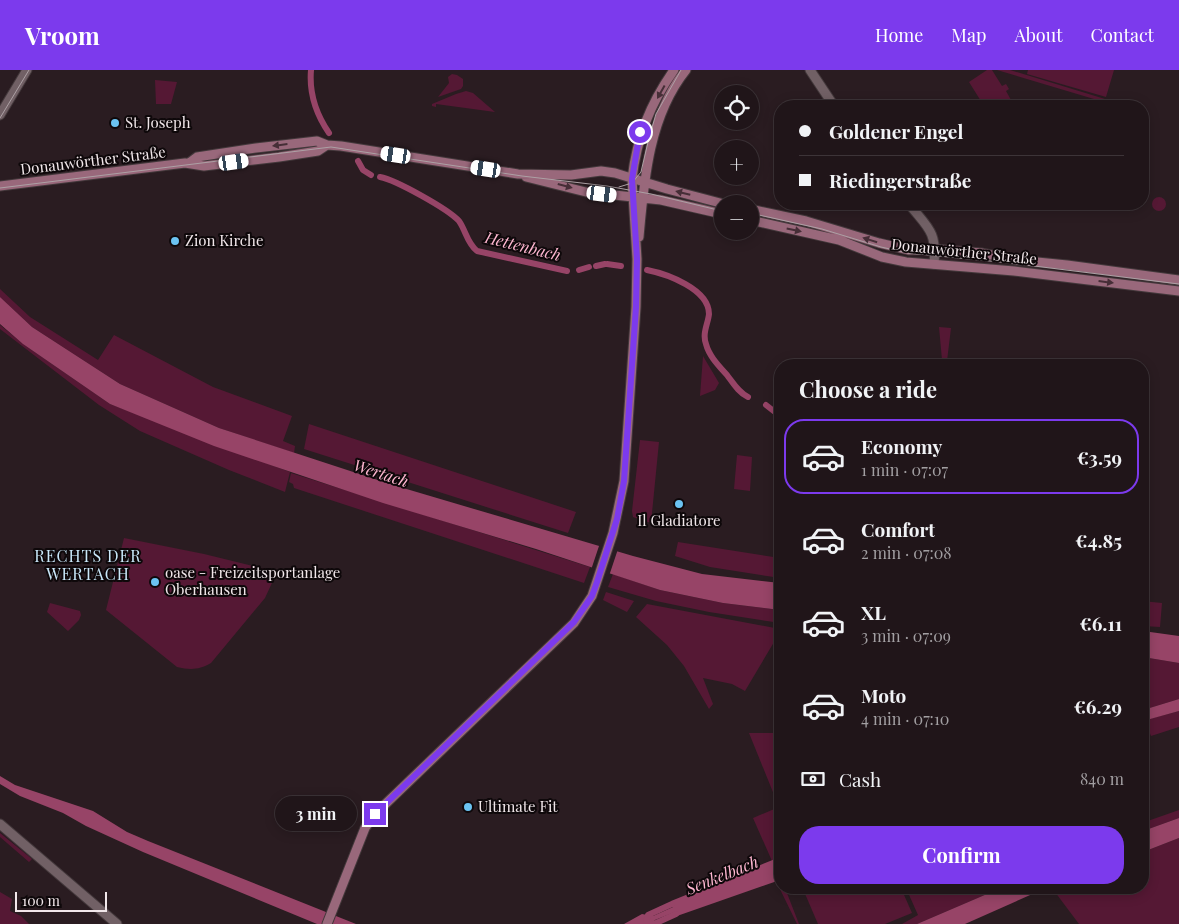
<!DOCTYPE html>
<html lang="en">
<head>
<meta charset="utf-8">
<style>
  :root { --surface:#201519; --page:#2d2226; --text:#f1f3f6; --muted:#a29fa2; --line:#3d3438; --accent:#7c3aed }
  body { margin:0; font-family:"Playfair Display",serif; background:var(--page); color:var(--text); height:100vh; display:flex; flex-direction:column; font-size:19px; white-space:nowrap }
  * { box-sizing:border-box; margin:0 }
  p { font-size:16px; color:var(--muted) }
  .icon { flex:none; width:28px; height:28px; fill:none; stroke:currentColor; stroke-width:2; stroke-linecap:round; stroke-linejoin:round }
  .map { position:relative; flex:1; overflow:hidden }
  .details { position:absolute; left:774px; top:289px; width:375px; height:535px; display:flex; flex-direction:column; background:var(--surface); border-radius:20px; box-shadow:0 2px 12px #0003,0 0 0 1px var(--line) }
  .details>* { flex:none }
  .banner { position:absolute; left:774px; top:30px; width:375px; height:110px; border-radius:20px; box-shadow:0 2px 12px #0003,0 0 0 1px var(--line); display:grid; align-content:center; height:110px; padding:0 25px; background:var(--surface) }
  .fabs { position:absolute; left:714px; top:15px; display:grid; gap:10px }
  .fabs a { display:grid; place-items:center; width:45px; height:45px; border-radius:50%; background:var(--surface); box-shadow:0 2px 12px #0003,0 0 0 1px var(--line); font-size:25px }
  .scale { position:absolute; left:15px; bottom:12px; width:92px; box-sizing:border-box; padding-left:5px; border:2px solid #f1e7ea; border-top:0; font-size:14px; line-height:18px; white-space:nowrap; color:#f1e7ea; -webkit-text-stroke:4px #0e080a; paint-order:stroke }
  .end { position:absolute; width:22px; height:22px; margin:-11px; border:6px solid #7c3aed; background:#fff; box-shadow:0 0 0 2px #fff }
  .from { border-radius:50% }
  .bubble { position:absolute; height:35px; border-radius:18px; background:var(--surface); box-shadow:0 2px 12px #0003,0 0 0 1px var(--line); font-size:16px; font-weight:700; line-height:35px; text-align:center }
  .car { position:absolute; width:15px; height:30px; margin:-15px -8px; border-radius:6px; box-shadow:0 0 4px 1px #0007; background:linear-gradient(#fff 24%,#345 0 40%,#fff 0 76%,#345 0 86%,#fff 0) }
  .banner b { display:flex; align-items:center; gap:18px; height:48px; font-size:19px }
  .banner b+b { border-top:1px solid var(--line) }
  .banner i { width:12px; height:12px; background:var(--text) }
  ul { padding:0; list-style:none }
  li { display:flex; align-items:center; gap:15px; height:75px; margin:0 10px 8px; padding:0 15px; border:2px solid transparent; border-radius:20px }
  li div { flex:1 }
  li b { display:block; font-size:19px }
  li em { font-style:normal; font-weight:700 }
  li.active { border-color:var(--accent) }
  li>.icon { width:45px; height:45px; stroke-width:1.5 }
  h2 { padding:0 25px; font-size:22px; line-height:60px }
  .pay { display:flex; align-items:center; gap:12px; height:55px; padding:0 25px; font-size:19px }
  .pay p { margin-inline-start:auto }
  .cta { display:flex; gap:10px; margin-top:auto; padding:10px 25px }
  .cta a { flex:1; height:58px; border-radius:20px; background:var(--accent); color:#fff; font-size:20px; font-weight:700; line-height:58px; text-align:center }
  header { display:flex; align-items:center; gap:30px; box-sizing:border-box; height:70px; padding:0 25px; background:var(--accent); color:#fff }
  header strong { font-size:24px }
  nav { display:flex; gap:28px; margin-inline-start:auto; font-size:18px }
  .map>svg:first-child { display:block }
  .green { fill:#551834 }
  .water { fill:#974467 }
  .pier { fill:#2a1c21 }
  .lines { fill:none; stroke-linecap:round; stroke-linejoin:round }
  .canal { stroke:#974467; stroke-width:6 }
  .tertiary-casing { stroke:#43383b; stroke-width:11 }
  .secondary-casing { stroke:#43383b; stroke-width:11 }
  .tertiary { stroke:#716065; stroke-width:9 }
  .secondary { stroke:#99687b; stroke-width:9 }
  .tram { stroke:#ada1a5; stroke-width:1 }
  .oneway { fill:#462e37 }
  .route { stroke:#7c3aed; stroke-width:6 }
  .poi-dot { fill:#6bc3f2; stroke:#0e080a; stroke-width:2 }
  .labels { text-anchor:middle; stroke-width:4; stroke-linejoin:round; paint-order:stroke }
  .poi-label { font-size:15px; fill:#f1e7ea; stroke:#0e080a; text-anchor:start }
  .street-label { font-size:15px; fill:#f1e7ea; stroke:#0e080a }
  .water-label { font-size:16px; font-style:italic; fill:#ffb7d1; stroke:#0e080a }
  .neighbourhood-label { font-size:16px; letter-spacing:1px; fill:#cae8fa; stroke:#0e080a }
</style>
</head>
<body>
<header>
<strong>Vroom</strong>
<nav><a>Home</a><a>Map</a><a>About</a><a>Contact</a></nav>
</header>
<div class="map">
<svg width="1179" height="854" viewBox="0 0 1179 854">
  <rect width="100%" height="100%" fill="#2a1c21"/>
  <path class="green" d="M987 0H992L1002 16 1006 14 1009 19 1006 21 1011 30 1001 36H984L969 12Z
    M997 0H1010L1105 29 1104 32Z
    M1028 0H1114L1106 27 1027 4Z
    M452 4 457 5 463 9V16L461 19 438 27 449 13 448 7Z
    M155 10 177 12 171 34H156Z
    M466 21 473 23 495 42 436 34V37L432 36V34L456 24Z
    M1152 134a7 7 0 1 1 14 0a7 7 0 1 1-14 0Z
    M0 219 30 247 98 290 114 265 213 317 292 346 283 371 295 376 294 383 219 358 120 314 32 257 0 227Z
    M0 255 26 276 110 334 290 402 285 422 229 400 140 361 99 335 0 259Z
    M939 257 951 258 947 291 942 290Z
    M703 286 719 313 715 320 700 326Z
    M309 354 576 442 568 463 304 379Z
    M640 370 659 372 651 453 633 447 632 441Z
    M737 385 752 387 750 421 734 419Z
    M291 403 590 497 584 513 294 418 293 414 289 412Z
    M124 468 204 484 277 502 265 528 211 593C199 600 190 600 177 597L106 540Z
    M678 472 780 488V508L710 497 675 486Z
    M613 504 660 520 723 533 780 540V553L709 542 656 531 608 517Z
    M606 522 634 531 627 542 603 530Z
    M1142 531 1162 533 1160 557 1143 556Z
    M50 533 80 541 81 545 79 550 68 561 47 542Z
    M647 534 780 559V562L745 621 732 614 703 608 713 634 709 639 684 596 667 575 636 547Z
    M1143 587 1179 593V629L1143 640Z
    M1179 641V657L1151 666 1145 650Z
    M749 663H780V787L772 791 753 748 779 737Z
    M1179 740V748L1143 761 1142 753Z
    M0 763 32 789 29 792 0 767Z
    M1179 768V854H1079L1052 818H1142L1143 782Z
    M780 810V818H785L799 854H797L776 811Z
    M806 818H901L912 843 885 854H818L803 819Z
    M906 818H1001L917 854H902L918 845Z
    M0 822 12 829 10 841 21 846 29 854H0Z"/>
  <path class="water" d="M0 227 32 257 120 314 219 358 393 415 633 486 702 504 780 513V540L723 533 660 520 536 479 383 433 214 376 110 334 23 274 0 254Z
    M1143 561 1179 566V593L1143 587Z
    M1179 629V641L1143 651V640Z
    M0 706 15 715 93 741 127 762 148 771 356 854H317L143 782 86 756 63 743 20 726 0 714Z
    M1179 748V768L1143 782V761Z
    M780 787V810L677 846 675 842 655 850 652 854H624L642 844 653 846 673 837 671 831Z
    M1001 818H1046L965 854H917Z"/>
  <path class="pier" d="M600 473 618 479 609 506 591 500Z"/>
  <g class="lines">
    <path class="canal" d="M311 0C309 23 316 44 329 63
      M358 91 363 100 371 105
      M380 107C396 110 448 139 459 151 466 161 467 173 477 181L567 201
      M607 194 621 196
      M596 196 605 194
      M579 200 589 197
      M647 200C667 204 709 219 709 244 708 254 702 263 706 274 709 286 719 296 727 305 733 313 739 323 748 327
      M766 335 780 346
      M651 854 646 852 648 845 672 834
      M654 854 676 844"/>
    <g class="tertiary-casing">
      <path id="tertiary" d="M810 0 834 36
        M0 45 27 0
        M909 134C928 158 937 161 934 194
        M0 754 117 854"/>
    </g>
    <g class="secondary-casing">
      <path id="secondary" d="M189 93 197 87 256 78 317 71 327 75 341 76 518 104 571 105 601 101 615 103 667 119 724 134
        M526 107 586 122 661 130 722 144
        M0 116 185 93 204 96 279 87 318 81 327 75
        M750 139 806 151 879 173 909 180 935 179 981 183 1017 190 1067 195 1179 210
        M750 150 839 170 882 187 906 192 1014 201 1179 221
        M639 167C644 110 649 46 686 0
        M327 854 365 758 375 744 574 553 592 526 613 463 624 411 636 237 637 189 632 109C637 67 650 34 674 0"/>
    </g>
    <use href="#tertiary" class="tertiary"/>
    <use href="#secondary" class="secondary"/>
    <path class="tram" d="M0 48 29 0
      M619 117 632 113 641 102 649 68 656 44 681 0
      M0 118 331 77 522 106 607 116 651 124 722 141
      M750 143 822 159 881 177 908 183 1010 193 1179 214"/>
  </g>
  <defs><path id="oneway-solid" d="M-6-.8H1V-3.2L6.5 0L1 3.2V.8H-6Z" transform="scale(1.25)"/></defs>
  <g class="oneway">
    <use href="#oneway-solid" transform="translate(661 22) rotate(119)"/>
    <use href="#oneway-solid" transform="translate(280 75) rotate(173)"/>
    <use href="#oneway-solid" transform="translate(565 116) rotate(15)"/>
    <use href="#oneway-solid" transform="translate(683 123) rotate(-166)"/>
    <use href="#oneway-solid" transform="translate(794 160) rotate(12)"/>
    <use href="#oneway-solid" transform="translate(870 170) rotate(-162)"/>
    <use href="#oneway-solid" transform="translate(1106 212) rotate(7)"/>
  </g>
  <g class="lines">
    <path class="route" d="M375 744 574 552 592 526 597 512 617 449 624 411 636 237 637 189 632 109 640 62"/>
  </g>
  <g class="poi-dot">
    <circle cx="115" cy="53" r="5"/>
    <circle cx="175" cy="171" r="5"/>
    <circle cx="679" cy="434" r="5"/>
    <circle cx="155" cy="512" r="5"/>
    <circle cx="468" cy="737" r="5"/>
  </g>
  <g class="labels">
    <g class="poi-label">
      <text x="125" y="58">St. Joseph</text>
      <text x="185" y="176">Zion Kirche</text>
      <text x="679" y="456" text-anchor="middle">Il Gladiatore</text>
      <text x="165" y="508">oase - Freizeitsportanlage<tspan x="165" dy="17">Oberhausen</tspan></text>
      <text x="478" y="742">Ultimate Fit</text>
    </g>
    <g class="street-label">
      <text transform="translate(93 91) rotate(-7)" y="5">Donauwörther Straße</text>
      <text transform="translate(964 182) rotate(6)" y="5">Donauwörther Straße</text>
    </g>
    <g class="water-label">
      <text transform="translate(523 176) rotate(14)" y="6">Hettenbach</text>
      <text transform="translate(381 403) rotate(18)" y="6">Wertach</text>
      <text transform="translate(722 805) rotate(-22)" y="6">Senkelbach</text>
    </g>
    <g class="neighbourhood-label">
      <text x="88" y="492">RECHTS DER<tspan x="88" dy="18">WERTACH</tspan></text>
    </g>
  </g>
</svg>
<div class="fabs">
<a><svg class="icon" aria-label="locate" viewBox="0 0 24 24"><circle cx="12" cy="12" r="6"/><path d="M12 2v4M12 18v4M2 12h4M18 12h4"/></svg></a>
<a>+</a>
<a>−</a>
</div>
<div class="scale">100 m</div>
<i class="end from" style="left:640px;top:62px"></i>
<i class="end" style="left:375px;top:744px"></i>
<div class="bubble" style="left:275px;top:726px;width:82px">3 min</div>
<i class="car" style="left:396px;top:85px;rotate:279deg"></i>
<i class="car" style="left:234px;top:92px;rotate:82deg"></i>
<i class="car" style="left:486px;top:99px;rotate:279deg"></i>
<i class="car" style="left:602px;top:124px;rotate:97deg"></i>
<div class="banner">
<b><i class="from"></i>Goldener Engel</b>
<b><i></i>Riedingerstraße</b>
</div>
<section class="details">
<h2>Choose a ride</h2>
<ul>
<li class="active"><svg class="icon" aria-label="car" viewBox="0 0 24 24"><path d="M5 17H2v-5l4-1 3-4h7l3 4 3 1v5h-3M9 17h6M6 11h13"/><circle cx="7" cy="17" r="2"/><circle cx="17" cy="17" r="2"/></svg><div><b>Economy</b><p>1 min · 07:07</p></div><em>€3.59</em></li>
<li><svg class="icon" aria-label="car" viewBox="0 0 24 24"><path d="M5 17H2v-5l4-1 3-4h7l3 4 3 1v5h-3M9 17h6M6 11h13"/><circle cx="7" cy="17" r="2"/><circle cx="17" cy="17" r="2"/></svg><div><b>Comfort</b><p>2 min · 07:08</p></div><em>€4.85</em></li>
<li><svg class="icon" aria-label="car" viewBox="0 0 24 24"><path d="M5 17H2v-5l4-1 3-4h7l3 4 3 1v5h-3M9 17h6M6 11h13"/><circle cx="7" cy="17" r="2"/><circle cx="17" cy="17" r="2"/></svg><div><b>XL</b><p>3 min · 07:09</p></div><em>€6.11</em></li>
<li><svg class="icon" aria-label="car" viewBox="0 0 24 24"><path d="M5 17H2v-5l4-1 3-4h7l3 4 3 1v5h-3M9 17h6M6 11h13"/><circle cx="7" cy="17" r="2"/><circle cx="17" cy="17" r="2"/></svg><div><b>Moto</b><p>4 min · 07:10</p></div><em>€6.29</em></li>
</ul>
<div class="pay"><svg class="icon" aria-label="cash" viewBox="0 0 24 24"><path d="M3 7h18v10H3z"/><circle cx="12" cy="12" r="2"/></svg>Cash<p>840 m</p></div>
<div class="cta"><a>Confirm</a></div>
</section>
</div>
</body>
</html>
